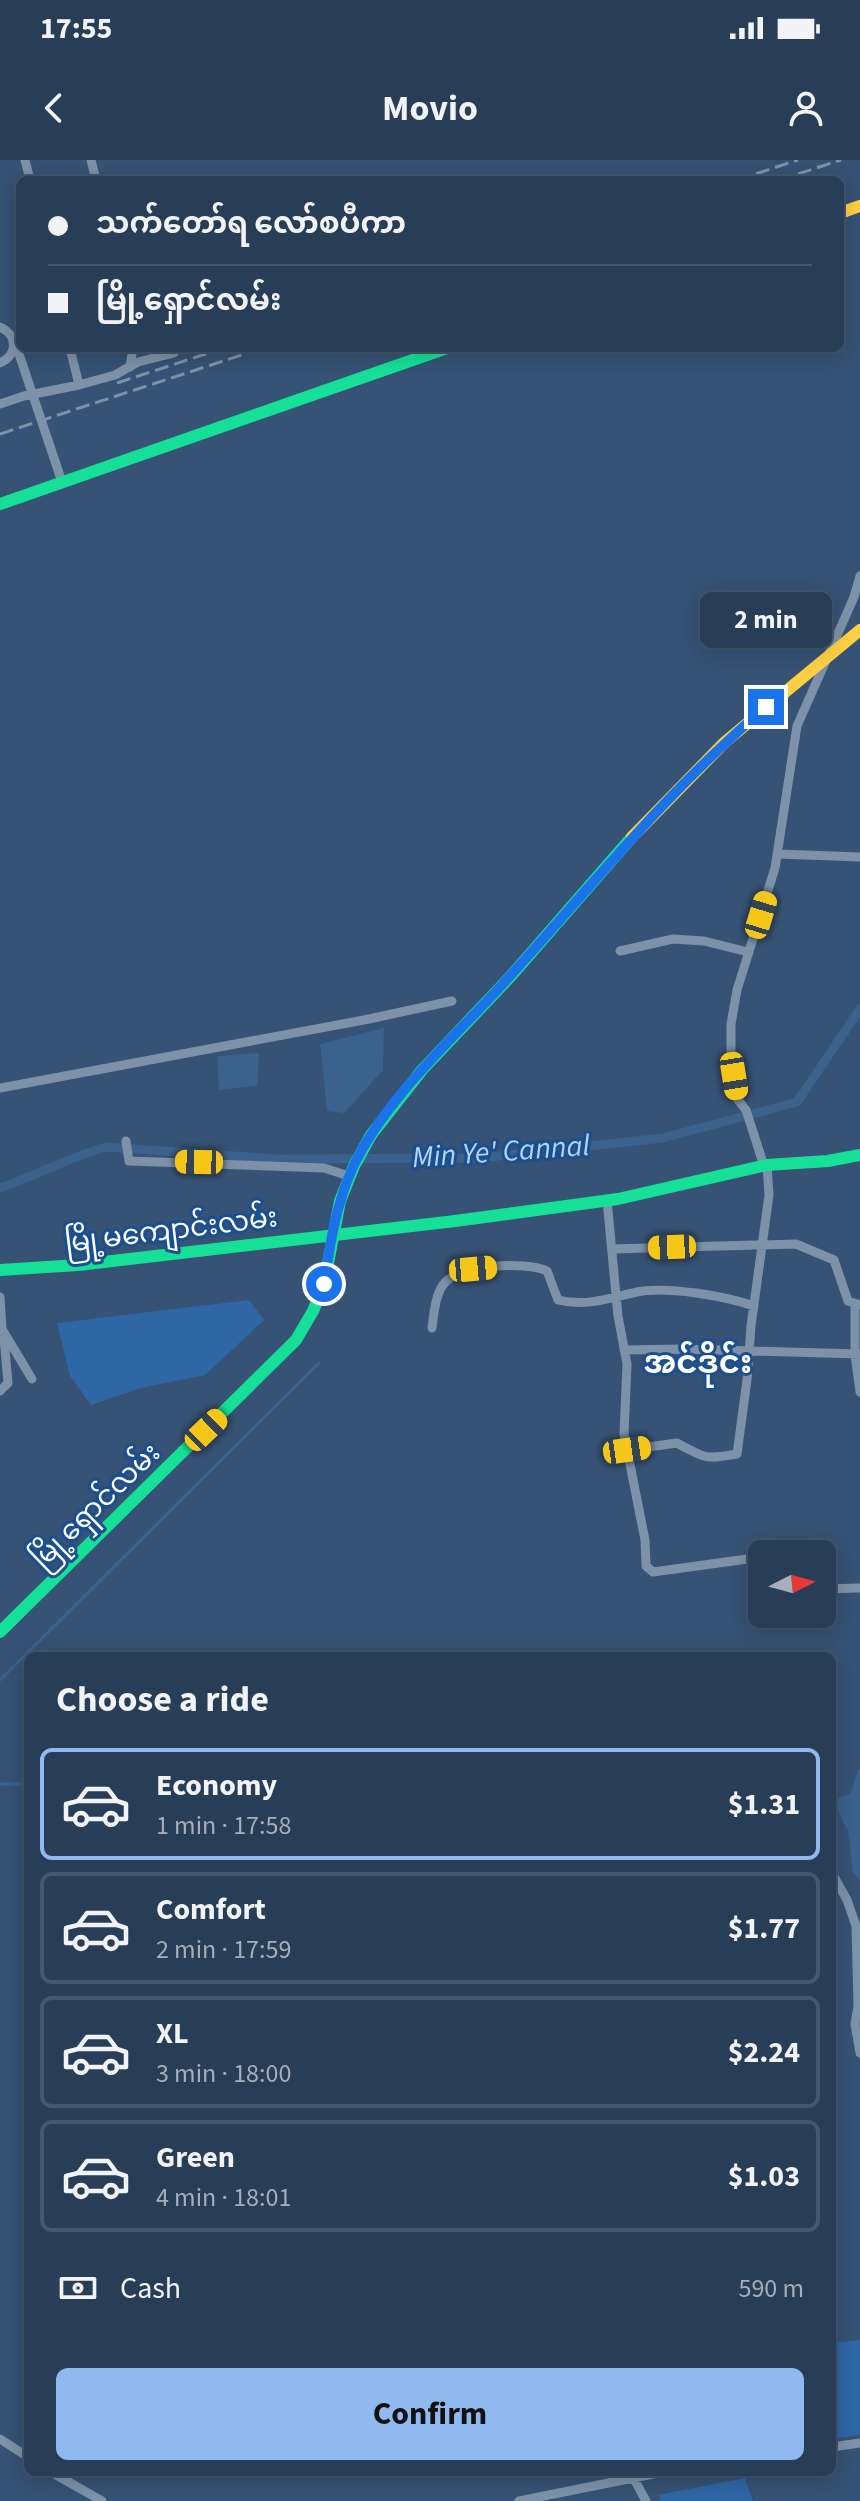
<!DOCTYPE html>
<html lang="en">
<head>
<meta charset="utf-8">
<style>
  :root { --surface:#283e57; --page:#344961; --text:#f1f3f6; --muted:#a5aeba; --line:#44576d; --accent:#90b9f0 }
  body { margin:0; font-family:"Source Sans 3","Noto Sans Myanmar",sans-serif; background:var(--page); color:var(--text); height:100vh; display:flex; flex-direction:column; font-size:30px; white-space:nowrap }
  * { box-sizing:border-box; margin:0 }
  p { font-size:26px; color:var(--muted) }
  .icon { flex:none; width:44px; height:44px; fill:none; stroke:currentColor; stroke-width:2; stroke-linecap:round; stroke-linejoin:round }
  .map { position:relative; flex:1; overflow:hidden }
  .panel { position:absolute; left:24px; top:1492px; width:812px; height:824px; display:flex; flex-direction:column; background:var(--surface); border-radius:12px; box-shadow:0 4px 20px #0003,0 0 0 2px var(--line) }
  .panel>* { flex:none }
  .hud { position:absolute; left:16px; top:16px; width:828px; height:176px; border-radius:12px; box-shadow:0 4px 20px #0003,0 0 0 2px var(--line); display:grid; align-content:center; height:176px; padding:0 32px; background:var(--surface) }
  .needle { width:52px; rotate:84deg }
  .tools { position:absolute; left:748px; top:1380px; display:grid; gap:16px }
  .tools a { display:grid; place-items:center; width:88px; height:88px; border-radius:12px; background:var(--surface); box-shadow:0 4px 20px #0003,0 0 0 2px var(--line); font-size:40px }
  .end { position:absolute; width:36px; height:36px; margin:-18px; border:10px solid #1a73e8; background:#fff; box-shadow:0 0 0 4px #fff }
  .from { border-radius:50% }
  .bubble { position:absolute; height:56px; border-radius:12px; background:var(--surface); box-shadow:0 4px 20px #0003,0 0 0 2px var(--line); font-size:26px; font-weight:700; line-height:56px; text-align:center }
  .car { position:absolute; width:24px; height:48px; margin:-24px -12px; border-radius:10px; box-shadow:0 0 6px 2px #0007; background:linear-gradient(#f5c518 24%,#345 0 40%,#f5c518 0 76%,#345 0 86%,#f5c518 0) }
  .hud b { display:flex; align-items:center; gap:28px; height:76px; font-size:30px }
  .hud b+b { border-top:2px solid var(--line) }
  .hud i { width:20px; height:20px; background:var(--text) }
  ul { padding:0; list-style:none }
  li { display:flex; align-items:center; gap:24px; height:112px; margin:0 16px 12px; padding:0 16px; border:4px solid var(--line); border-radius:12px }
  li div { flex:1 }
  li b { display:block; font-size:30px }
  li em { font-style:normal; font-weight:700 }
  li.active { border-color:var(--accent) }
  li>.icon { width:72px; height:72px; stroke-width:1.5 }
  h2 { padding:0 32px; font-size:36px; line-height:96px }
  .pay { display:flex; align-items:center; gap:20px; height:88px; padding:0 32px; font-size:30px }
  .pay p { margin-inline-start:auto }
  .primary-button { display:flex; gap:16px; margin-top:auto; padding:16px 32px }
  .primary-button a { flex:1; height:92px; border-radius:12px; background:var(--accent); color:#111; font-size:32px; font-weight:700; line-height:92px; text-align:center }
  .status { display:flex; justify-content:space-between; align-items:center; height:56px; padding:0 40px; background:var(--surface); direction:ltr }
  .status svg { height:22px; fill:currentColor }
  header { display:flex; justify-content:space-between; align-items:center; height:104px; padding:0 32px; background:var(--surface); font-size:36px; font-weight:700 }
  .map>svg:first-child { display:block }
  .green { fill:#2f66a5 }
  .water { fill:#3b618d }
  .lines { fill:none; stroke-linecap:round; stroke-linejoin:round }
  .stream { stroke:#3b618d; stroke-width:3 }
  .canal { stroke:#3b618d; stroke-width:9 }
  .street { stroke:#7d92a8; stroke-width:9 }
  .fast { stroke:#16e098; stroke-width:12 }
  .slow { stroke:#ffcf43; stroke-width:12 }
  .rail { stroke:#7e92a7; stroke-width:3; stroke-dasharray:14 6; stroke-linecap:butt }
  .route { stroke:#1a73e8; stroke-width:10 }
  .labels { text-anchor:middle; stroke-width:6; stroke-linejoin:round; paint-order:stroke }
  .street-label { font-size:28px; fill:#fff; stroke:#1b4f8f }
  .water-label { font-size:30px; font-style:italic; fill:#b5d3f5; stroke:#1b4f8f }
  .quarter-label { font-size:32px; font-weight:bold; fill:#fff; stroke:#1b4f8f }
</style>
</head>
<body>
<div class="status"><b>17:55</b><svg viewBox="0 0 49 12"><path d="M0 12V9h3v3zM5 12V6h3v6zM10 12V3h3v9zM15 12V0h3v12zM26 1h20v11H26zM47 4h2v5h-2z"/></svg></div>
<header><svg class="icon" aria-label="back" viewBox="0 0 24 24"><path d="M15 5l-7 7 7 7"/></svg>Movio<svg class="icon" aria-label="person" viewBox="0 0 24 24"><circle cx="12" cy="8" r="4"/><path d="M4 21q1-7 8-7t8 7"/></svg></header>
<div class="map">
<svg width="860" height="2341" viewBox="0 0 860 2341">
  <rect width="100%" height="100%" fill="#365274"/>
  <path class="green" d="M249 1140 264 1160 205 1215 141 1228 91 1245 70 1216 57 1163Z
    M860 2180V2275L832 2279V2183Z
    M745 2318 753 2341H661L658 2335Z"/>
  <path class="water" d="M384 868 383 910 344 953 327 951 320 884Z
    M259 893 257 926 219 930 217 896Z
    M858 1610H860V1720L853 1712 848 1671 832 1640 851 1633Z"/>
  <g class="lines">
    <path class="stream" d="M0 1520 319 1203
      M0 1624H28"/>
    <path class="canal" d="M0 1028C36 1016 69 997 106 987L278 999 481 998 663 978 797 942 860 849"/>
    <path class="street" d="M25 0 30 20
      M91 0 96 20
      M0 167C18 175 18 195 0 203
      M14 179 62 322
      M70 188 79 225
      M130 207 133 188
      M0 244 24 236 79 225 115 215 138 202 174 193 177 188
      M778 694 860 697
      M620 791 673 779 704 781 748 792
      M0 928 369 859 452 841
      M126 981 129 1001 324 1008 349 1016
      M764 1006 746 950 738 940 731 892V864L737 830 775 708 797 566 854 437 860 416
      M607 1040 618 1156 627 1204 624 1274 645 1380 646 1406 653 1412 762 1397
      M612 1089 796 1084 834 1100 848 1141 860 1145
      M0 1137 2 1169 32 1219
      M855 1145V1195L860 1232
      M432 1168C434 1154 435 1136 443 1125 458 1104 526 1101 547 1111L558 1140C586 1147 610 1138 637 1132 667 1126 725 1136 754 1146
      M624 1190 681 1189 860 1194
      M0 1231 8 1223 4 1178
      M627 1290 677 1283C705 1298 704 1300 737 1294L747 1220 751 1166 769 1035 767 1005
      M822 1429 860 1428
      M832 1713 847 1740 856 1766 858 1846 855 1864 860 1893
      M0 2279 28 2297
      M832 2287 860 2283
      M51 2312 102 2341
      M633 2317 646 2341
      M519 2341 663 2312"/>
    <path class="fast" d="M0 344 447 188
      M0 1110 78 1105 455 1061 618 1039 767 1005 828 1001 860 995
      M0 1472 296 1180 313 1151 324 1124 340 1041 354 1006 371 975 422 910 510 817 632 677"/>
    <path class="slow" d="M840 53 860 46
      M632 677 725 582 860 470"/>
    <path class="rail" d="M737 20 798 0
      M779 20 841 0
      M117 223 224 188
      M0 274 263 188"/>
  </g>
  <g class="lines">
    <path class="route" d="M324 1124C330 1084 336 1044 353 1007 387 935 459 874 511 815 594 723 671 627 766 547"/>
  </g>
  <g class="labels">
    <g class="street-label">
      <text transform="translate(171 1069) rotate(-7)" y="10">မြို့မကျောင်းလမ်း</text>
      <text transform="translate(95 1345) rotate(-44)" y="10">မြို့ရှောင်လမ်း</text>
    </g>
    <g class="water-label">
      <text transform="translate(501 991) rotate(-4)" y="10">Min Ye' Cannal</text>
    </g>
    <g class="quarter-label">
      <text x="698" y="1213">အင်ဒိုင်း</text>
    </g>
  </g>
</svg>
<div class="tools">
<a><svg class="needle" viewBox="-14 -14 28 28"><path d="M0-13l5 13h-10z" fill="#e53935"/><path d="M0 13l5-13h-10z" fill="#a5aeba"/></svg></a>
</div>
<i class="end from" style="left:324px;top:1124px"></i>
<i class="end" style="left:766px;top:547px"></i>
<div class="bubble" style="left:700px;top:432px;width:132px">2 min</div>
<i class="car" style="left:761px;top:755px;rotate:17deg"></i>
<i class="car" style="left:734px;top:916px;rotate:171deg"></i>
<i class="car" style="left:199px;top:1002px;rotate:271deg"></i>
<i class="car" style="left:672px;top:1087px;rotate:268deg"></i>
<i class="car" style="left:473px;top:1109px;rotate:85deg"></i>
<i class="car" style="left:206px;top:1270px;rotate:46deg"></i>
<i class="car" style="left:627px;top:1290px;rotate:82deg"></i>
<div class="hud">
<b><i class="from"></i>သက်တော်ရ လော်စပီကာ</b>
<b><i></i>မြို့ရှောင်လမ်း</b>
</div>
<section class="panel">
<h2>Choose a ride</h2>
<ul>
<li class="active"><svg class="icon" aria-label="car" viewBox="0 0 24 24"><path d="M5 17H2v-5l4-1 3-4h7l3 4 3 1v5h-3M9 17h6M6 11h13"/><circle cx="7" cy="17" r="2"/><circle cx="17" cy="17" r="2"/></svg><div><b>Economy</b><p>1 min · 17:58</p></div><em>$1.31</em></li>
<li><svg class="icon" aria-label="car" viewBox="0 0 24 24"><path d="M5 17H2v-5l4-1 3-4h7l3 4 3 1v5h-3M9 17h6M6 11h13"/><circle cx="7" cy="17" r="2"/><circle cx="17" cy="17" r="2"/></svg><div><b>Comfort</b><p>2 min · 17:59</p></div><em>$1.77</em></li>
<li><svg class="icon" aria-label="car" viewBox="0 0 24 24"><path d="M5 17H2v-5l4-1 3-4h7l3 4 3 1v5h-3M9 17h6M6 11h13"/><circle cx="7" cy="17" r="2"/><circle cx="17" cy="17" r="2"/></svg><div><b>XL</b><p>3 min · 18:00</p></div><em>$2.24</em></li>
<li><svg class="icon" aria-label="car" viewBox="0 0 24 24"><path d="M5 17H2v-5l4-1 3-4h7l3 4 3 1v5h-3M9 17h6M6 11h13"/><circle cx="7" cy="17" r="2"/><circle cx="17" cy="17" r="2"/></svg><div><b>Green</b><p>4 min · 18:01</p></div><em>$1.03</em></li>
</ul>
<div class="pay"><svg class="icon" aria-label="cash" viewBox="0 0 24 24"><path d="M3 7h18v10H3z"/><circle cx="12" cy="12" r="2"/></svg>Cash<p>590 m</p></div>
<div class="primary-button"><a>Confirm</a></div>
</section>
</div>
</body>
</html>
